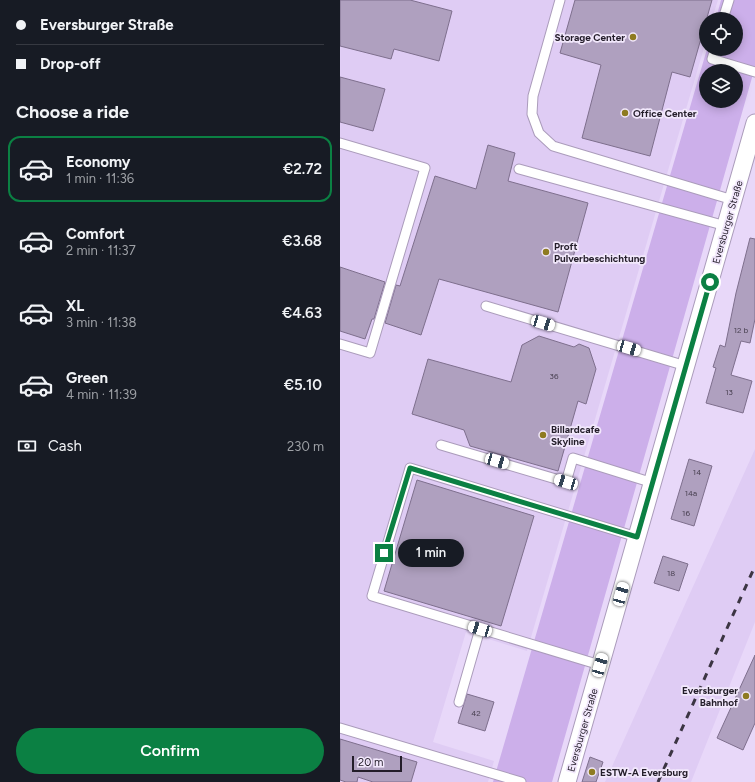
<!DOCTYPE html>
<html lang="en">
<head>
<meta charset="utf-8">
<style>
  :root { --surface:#171b24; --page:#20242c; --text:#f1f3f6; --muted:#9ea1a6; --line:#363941; --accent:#0b8043 }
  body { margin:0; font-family:Figtree,sans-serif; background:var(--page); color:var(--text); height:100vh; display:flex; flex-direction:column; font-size:15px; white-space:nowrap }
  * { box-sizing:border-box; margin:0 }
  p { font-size:13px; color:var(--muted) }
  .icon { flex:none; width:22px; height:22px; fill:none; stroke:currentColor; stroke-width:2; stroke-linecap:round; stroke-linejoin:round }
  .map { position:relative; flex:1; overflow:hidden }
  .sheet { display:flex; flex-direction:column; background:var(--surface); width:340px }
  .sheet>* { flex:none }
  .banner { display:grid; align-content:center; height:88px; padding:0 16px; background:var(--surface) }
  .fabs { position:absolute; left:359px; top:12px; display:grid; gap:8px }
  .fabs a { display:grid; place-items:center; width:44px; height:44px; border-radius:50%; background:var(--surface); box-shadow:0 2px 10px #0003; font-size:20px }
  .scale { position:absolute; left:12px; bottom:10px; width:50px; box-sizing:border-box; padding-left:4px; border:2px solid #231d29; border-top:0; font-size:11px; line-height:14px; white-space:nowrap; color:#231d29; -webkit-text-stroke:3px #f2e8fc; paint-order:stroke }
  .end { position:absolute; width:18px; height:18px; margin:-9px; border:5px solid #0b8043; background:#fff; box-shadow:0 0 0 2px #fff }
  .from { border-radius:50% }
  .bubble { position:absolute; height:28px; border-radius:14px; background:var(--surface); box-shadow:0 2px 10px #0003; font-size:13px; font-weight:600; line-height:28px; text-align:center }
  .car { position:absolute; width:12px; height:24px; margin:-12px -6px; border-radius:5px; box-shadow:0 0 3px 1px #0007; background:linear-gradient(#fff 24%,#345 0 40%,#fff 0 76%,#345 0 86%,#fff 0) }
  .banner b { display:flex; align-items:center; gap:14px; height:38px; font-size:15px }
  .banner b+b { border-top:1px solid var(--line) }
  .banner i { width:10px; height:10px; background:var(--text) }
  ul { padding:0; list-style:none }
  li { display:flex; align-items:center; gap:12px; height:66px; margin:0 8px 6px; padding:0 8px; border:2px solid transparent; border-radius:12px }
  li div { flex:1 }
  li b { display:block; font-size:15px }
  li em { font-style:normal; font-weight:600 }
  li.active { border-color:var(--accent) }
  li>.icon { width:36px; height:36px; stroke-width:1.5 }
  h2 { padding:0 16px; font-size:18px; line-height:48px }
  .pay { display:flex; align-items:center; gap:10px; height:44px; padding:0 16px; font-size:15px }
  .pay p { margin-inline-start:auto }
  .primary-button { display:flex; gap:8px; margin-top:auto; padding:8px 16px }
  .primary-button a { flex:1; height:46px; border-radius:24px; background:var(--accent); color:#fff; font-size:16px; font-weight:600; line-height:46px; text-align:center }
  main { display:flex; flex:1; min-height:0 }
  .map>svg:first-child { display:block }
  .built { fill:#dfccf4 }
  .green { fill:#ccafea; fill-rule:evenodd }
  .building { fill:#afa0bf; stroke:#7e6f8d }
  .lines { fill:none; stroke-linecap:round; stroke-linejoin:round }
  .lane-casing { stroke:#ab9cbb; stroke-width:11 }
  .street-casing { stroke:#ab9cbb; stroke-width:19 }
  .lane { stroke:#fff; stroke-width:9 }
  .street { stroke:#fff; stroke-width:17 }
  .rail { stroke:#3c3543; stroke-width:3; stroke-dasharray:7 7; stroke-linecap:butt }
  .route { stroke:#0b8043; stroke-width:5 }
  .poi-dot { fill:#8e7b21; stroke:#f2e8fc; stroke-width:1.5 }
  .labels { text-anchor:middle; stroke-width:3.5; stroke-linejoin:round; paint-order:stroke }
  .number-label { font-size:8px; fill:#463e4e }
  .poi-label { font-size:10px; font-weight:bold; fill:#231d29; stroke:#f2e8fc; text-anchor:start }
  .street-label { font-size:10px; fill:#231d29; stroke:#f2e8fc }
</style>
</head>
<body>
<main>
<section class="sheet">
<div class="banner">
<b><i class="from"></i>Eversburger Straße</b>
<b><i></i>Drop-off</b>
</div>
<h2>Choose a ride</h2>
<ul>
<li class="active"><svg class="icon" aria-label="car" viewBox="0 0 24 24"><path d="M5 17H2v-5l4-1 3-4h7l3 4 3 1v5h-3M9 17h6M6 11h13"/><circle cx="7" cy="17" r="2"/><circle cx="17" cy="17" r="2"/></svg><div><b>Economy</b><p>1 min · 11:36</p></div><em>€2.72</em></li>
<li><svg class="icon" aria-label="car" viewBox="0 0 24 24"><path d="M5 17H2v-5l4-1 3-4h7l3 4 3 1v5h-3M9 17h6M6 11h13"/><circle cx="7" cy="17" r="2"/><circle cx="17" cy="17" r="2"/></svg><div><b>Comfort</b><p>2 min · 11:37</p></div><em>€3.68</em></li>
<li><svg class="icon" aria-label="car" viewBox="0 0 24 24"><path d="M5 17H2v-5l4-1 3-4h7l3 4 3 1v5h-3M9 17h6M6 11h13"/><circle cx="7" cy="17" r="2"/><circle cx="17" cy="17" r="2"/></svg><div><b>XL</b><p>3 min · 11:38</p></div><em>€4.63</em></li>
<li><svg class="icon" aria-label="car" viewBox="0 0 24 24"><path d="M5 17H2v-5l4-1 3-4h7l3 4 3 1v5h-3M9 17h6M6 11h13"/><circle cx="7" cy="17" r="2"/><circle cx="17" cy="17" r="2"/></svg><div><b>Green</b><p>4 min · 11:39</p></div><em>€5.10</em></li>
</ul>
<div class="pay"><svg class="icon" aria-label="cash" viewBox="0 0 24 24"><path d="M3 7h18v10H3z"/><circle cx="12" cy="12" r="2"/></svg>Cash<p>230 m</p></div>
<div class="primary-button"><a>Confirm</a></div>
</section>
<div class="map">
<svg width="415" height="782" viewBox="0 0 415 782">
  <rect width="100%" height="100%" fill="#e8d8f9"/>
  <path class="built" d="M0 0H378L372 19H366V41L187 651 126 632 93 742 154 761 148 782H0Z
    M415 449V622L351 782H265Z"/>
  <path class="green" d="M381 0H415V67L212 782H153L367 49H396V19H376ZM366 71H396V101H366Z"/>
  <path class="building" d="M0 0H70L112 11 99 61 54 49 51 59 0 46Z
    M235 0H372L350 77 332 72 310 156 242 138 261 65 220 53Z
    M0 77 45 89 33 131 0 122Z
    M148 145 175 153 168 181 248 203 218 312 99 279 81 335 45 323 56 285 60 286 95 176 136 189Z
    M410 238 415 239V319L410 343 401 341 391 375 412 381 403 413 366 403 376 368 373 367 380 345 385 347 396 293Z
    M0 267 45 282 34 319H32L25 339 0 331Z
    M199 336 234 347 239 344 249 348 256 369 246 404 238 401 218 471 130 446 124 430 72 414 88 359 171 382 182 345Z
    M349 459 372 466 354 526 331 519Z
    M77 480 194 516 161 626 44 591Z
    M323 556 348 564 339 591 314 583Z
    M415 655V723L403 750 377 738Z
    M127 694 154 702 145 731 118 723Z
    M0 739 77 762 71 782H33L18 777 17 782H6L0 780Z
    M250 757 263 762 256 782H242Z"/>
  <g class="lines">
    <g class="lane-casing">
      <path id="lane" d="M220 0 193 96 192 114 199 133 213 146 393 200
        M383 19 389 0
        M375 49 372 59 415 72
        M0 143 85 168 30 353 0 344
        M179 169 386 226
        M146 306 346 366
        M101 445 226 482 233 458 313 483
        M260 665 32 596 70 468 297 537
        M119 702 140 629
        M0 728 181 782"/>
    </g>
    <g class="street-casing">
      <path id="street" d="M227 782 415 123"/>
    </g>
    <use href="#lane" class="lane"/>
    <use href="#street" class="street"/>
    <path class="rail" d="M318 782 415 566"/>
  </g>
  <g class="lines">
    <path class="route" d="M44 553 70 468 297 537 370 282"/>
  </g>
  <g class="poi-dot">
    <circle cx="293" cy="37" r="4"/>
    <circle cx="285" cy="113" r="4"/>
    <circle cx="206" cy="252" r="4"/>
    <circle cx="203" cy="435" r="4"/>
    <circle cx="406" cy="696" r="4"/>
    <circle cx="252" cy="772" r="4"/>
  </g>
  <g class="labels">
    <g class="number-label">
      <text x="401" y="333">12 b</text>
      <text x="214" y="379">36</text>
      <text x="389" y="395">13</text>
      <text x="357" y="475">14</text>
      <text x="351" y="496">14a</text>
      <text x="346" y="516">16</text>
      <text x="331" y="576">18</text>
      <text x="136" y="716">42</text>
    </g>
    <g class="poi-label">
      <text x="285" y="41" text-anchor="end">Storage Center</text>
      <text x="293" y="117">Office Center</text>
      <text x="214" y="250">Proft<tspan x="214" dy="12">Pulverbeschichtung</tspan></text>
      <text x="211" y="433">Billardcafe<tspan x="211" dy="12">Skyline</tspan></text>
      <text x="398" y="694" text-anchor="end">Eversburger<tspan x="398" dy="12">Bahnhof</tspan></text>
      <text x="260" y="776">ESTW-A Eversburg</text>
    </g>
    <g class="street-label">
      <text transform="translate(387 222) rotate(-74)" y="4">Eversburger Straße</text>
      <text transform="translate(242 730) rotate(-74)" y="4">Eversburger Straße</text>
    </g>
  </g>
</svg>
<div class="fabs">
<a><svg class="icon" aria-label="locate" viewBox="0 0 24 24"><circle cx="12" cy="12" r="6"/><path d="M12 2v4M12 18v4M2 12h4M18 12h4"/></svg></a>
<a><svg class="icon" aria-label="layers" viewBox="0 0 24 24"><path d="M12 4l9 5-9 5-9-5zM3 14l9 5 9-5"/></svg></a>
</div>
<div class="scale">20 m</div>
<i class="end from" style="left:370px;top:282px"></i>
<i class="end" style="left:44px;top:553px"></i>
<div class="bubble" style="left:58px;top:539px;width:66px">1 min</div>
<i class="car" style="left:203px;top:323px;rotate:107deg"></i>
<i class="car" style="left:289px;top:348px;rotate:106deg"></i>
<i class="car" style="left:157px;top:461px;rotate:106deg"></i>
<i class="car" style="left:226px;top:482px;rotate:287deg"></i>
<i class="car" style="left:281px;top:594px;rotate:16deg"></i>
<i class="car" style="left:140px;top:629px;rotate:287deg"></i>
<i class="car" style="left:260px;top:665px;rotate:16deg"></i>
</div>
</main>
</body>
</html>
